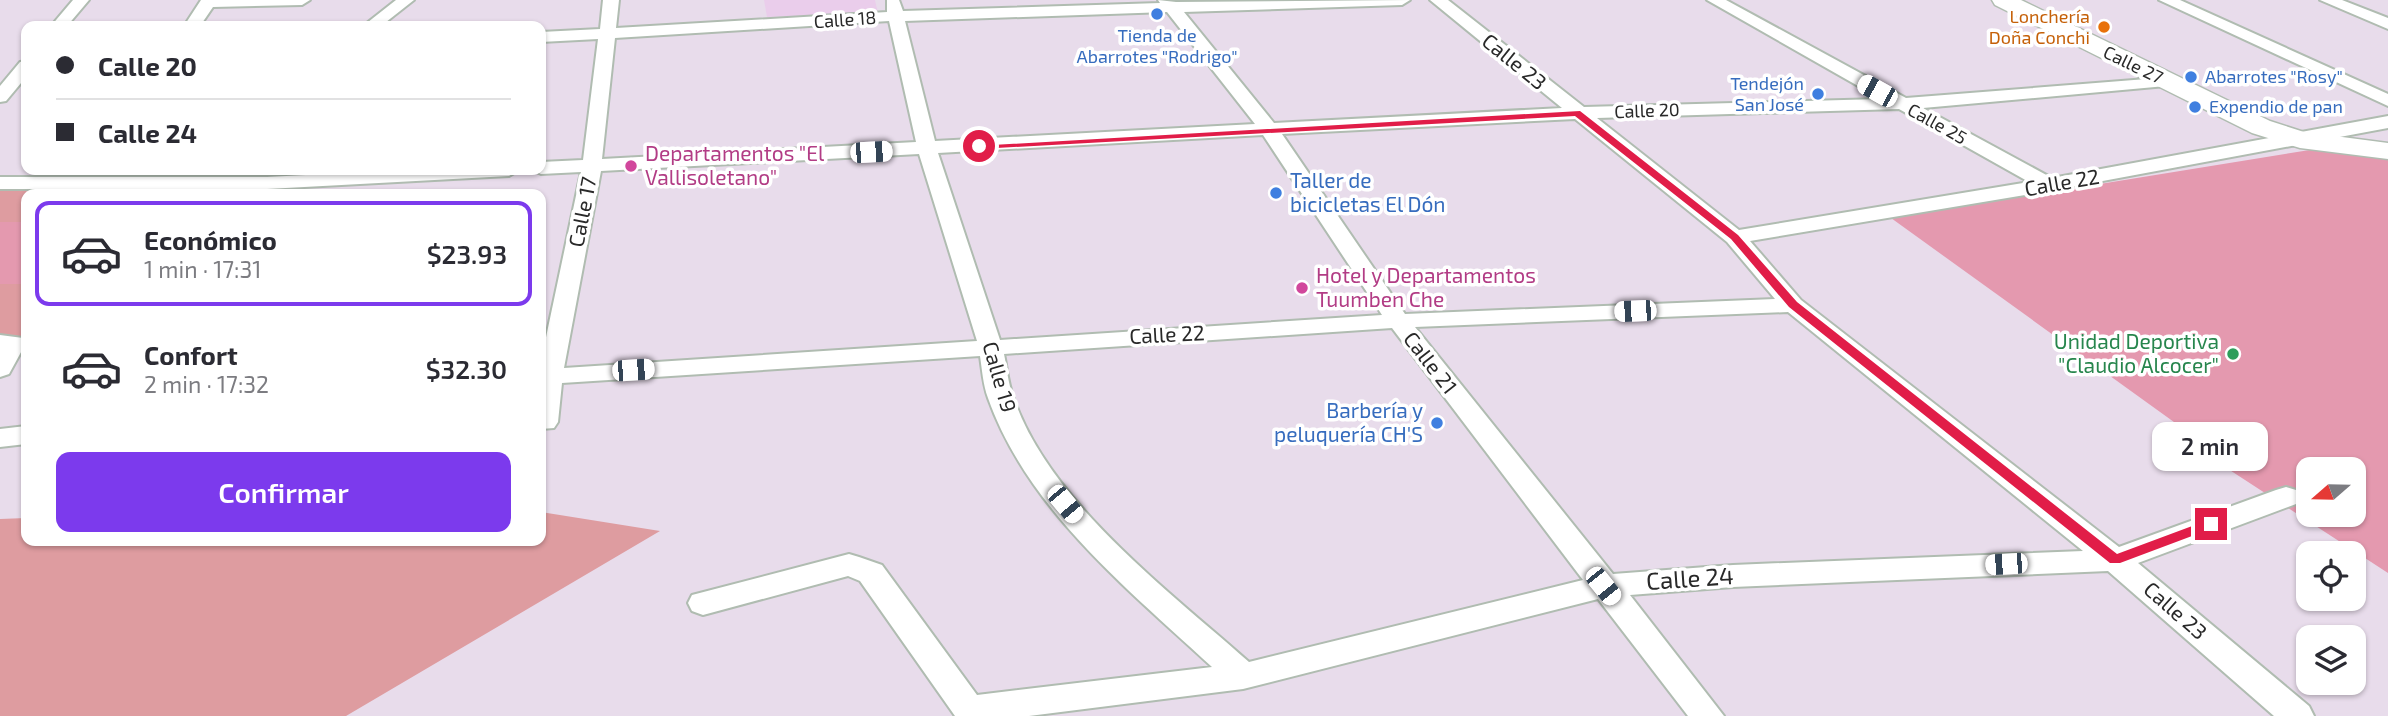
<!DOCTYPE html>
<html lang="es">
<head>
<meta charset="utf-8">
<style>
  :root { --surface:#fff; --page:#f7f7f7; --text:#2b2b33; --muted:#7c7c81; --line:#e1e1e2; --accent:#7c3aed }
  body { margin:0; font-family:"Exo 2",sans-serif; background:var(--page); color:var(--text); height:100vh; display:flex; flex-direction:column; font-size:26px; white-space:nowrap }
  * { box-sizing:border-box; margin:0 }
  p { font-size:23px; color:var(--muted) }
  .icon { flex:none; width:38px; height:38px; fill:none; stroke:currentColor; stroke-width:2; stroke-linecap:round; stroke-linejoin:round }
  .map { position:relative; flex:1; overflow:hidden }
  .panel { position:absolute; left:21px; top:189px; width:525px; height:357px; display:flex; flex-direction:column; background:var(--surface); border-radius:14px; box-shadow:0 2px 5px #0004 }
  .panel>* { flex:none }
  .banner { position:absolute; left:21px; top:21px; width:525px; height:154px; border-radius:14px; box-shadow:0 2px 5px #0004; display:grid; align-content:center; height:154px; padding:0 35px; background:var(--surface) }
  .needle { width:46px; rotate:250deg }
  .fabs { position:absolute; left:2296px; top:457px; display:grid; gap:14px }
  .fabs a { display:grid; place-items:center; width:70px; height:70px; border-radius:14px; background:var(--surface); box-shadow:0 2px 5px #0004; font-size:35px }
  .end { position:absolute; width:32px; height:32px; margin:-16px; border:9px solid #e11d48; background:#fff; box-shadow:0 0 0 4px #fff }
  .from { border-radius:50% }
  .bubble { position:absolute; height:49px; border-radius:14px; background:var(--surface); box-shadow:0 2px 5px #0004; font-size:23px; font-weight:600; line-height:49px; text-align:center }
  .car { position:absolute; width:21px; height:42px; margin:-21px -10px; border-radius:9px; box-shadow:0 0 5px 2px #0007; background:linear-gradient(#fff 24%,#345 0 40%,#fff 0 76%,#345 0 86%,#fff 0) }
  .banner b { display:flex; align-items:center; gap:24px; height:66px; font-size:26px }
  .banner b+b { border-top:2px solid var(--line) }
  .banner i { width:18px; height:18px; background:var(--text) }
  ul { padding:12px 0 0; list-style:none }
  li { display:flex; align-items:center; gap:21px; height:105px; margin:0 14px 10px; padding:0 21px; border:4px solid transparent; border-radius:14px }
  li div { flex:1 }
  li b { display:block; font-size:26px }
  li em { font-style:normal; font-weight:600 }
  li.selected { border-color:var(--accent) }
  li>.icon { width:63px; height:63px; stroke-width:1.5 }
  .cta { display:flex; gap:14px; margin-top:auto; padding:14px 35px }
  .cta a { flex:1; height:80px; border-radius:14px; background:var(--accent); color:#fff; font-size:28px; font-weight:600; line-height:80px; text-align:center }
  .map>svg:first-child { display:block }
  .education { fill:#eacdeb }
  .green { fill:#de9ca0 }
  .pitch { fill:#e499af; fill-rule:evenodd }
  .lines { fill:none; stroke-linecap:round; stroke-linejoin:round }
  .minor-casing { stroke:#b0bcb1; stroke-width:4 }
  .secondary-casing { stroke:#b0bcb1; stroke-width:3 }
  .minor { fill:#fff; fill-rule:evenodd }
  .secondary { fill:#fff; fill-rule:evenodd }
  .route { fill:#e11d48 }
  .shop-dot { fill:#3f7fe0; stroke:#fff; stroke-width:2.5 }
  .food-dot { fill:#e8710a; stroke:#fff; stroke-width:2.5 }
  .hotel-dot { fill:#d1479c; stroke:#fff; stroke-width:2.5 }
  .leisure-dot { fill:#2e9e5b; stroke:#fff; stroke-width:2.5 }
  .labels { text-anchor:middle; stroke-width:7; stroke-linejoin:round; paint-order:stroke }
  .far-food-label { font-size:18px; fill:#c56008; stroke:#fff; text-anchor:end }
  .far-street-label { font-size:18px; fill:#292929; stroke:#fff }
  .far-shop-label { font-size:18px; fill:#366cbe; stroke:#fff; text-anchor:start }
  .street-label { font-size:21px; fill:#292929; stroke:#fff }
  .hotel-label { font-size:21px; fill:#b23c85; stroke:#fff; text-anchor:start }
  .shop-label { font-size:21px; fill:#366cbe; stroke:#fff; text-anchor:start }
  .leisure-label { font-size:21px; fill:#27864d; stroke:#fff; text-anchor:end }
  .near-street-label { font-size:24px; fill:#292929; stroke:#fff }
</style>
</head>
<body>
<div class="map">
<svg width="2388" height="716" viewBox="0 0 2388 716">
  <rect width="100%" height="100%" fill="#e8dceb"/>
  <path class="education" d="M764 0H875L878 13 767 17Z"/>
  <path class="green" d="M0 184 239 190 233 194H26V341H0Z
    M541 512 660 531 346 716H0V519L26 518V541H541Z"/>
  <path class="pitch" d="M2316 149 2388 157V573L2179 437 2192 435 1891 218ZM2308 469H2354V514H2308Z
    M0 222H26V284H0Z"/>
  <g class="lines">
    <g class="minor-casing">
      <path id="minor" d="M73 0H89L67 26H51Z
        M201 0H310L302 5 213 7 200 26H184Z
        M396 0H414L381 26H363Z
        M603 0H619L616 28 887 12V0H899L903 11 1160 3 1158 0 1176 2 1410 0 1402 5 1184 12 1274 123 1562 108 1430 0H1448L1584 107 1881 99 1707 0H1726L1906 98 2172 77 2175 81 2172 85 2166 86 1923 108 2052 178 2388 116V128L2049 191 1750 241 1801 300 2119 547 2276 490 2286 487 2296 490 2300 497 2296 504 2138 563 2309 706 2314 716H2274L2108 571 1733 587 1630 595 1724 716H1688L1598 599 1243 689 1029 716H955L860 581 848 576 703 615 692 611 688 603 692 595 849 554 859 557 882 565 977 695 1212 667C1128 589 1028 510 988 398 983 385 982 369 980 356L562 383 558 422 554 428 541 429V361L581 172 541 174 532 170H541V162L583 160 598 39 541 42V32L600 29ZM1167 12 1255 124 935 141 905 21ZM889 21 916 142 602 159 615 38ZM1899 109 2029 182 1739 230 1597 118ZM1575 119 1727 242 1775 299 1405 314 1282 134ZM1263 135 1382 315 1000 340 938 153ZM919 154 977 341 564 368 601 171ZM1788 312 2083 551 1733 565 1613 574 1415 327ZM1392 328 1583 580 1249 662C1169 591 1047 500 1013 396 1008 383 1007 368 1004 354Z
        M2159 0H2180L2388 94V106Z
        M2320 0H2342L2388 18V29Z
        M26 61V77L6 101 0 102V86L20 62Z
        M402 170H519L509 176 267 189H0V177H267Z
        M0 335 23 338 26 343 9 374 0 377Z
        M26 426V444L0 447V429Z"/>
    </g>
    <g class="secondary-casing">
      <path id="secondary" d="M1992 0H2021L2270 121 2304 132 2388 143V159L2300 148 2252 133 1995 5Z"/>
    </g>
    <use href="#minor" class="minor"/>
    <use href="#secondary" class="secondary"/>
  </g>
  <path class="route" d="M1580 111 1738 235 1797 302 2117 554 2211 519 2216 521V527L2120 563H2110L1789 307 1731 239 1575 116 979 149 975 146Z"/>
  <g class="shop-dot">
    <circle cx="1157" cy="14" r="7"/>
    <circle cx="2191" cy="77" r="7"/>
    <circle cx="1818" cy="94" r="7"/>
    <circle cx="2195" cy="107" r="7"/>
    <circle cx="1276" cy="193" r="7"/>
    <circle cx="1437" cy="423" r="7"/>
  </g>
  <circle class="food-dot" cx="2104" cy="27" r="7"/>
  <g class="hotel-dot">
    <circle cx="631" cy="166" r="7"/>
    <circle cx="1302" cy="288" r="7"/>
  </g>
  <circle class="leisure-dot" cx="2233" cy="354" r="7"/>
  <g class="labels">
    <g class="far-food-label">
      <text x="2090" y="23">Lonchería<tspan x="2090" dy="21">Doña Conchi</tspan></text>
    </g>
    <g class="far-street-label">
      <text transform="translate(845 20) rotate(-4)" y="6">Calle 18</text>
      <text transform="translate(2133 65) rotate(26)" y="6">Calle 27</text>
      <text transform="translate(1647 111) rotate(-2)" y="6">Calle 20</text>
      <text transform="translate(1937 124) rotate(29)" y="6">Calle 25</text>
    </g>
    <g class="far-shop-label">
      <text x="1157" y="42" text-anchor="middle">Tienda de<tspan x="1157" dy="21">Abarrotes "Rodrigo"</tspan></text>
      <text x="2205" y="83">Abarrotes "Rosy"</text>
      <text x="1804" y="90" text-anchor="end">Tendejón<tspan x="1804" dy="21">San José</tspan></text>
      <text x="2209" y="113">Expendio de pan</text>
    </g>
    <g class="street-label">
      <text transform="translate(1514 62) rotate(39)" y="7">Calle 23</text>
      <text transform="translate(2062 183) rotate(-10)" y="7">Calle 22</text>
      <text transform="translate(583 212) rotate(-79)" y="7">Calle 17</text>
      <text transform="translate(1167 335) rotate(-3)" y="7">Calle 22</text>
      <text transform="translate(1430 363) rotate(52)" y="7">Calle 21</text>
      <text transform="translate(999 377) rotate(74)" y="7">Calle 19</text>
      <text transform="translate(2175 611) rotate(41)" y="7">Calle 23</text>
    </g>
    <g class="hotel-label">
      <text x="645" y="161">Departamentos "El<tspan x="645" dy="24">Vallisoletano"</tspan></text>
      <text x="1316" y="283">Hotel y Departamentos<tspan x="1316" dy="24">Tuumben Che</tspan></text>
    </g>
    <g class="shop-label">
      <text x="1290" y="188">Taller de<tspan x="1290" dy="24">bicicletas El Dón</tspan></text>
      <text x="1423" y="418" text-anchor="end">Barbería y<tspan x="1423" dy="24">peluquería CH'S</tspan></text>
    </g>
    <g class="leisure-label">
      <text x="2219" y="349">Unidad Deportiva<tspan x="2219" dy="24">"Claudio Alcocer"</tspan></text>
    </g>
    <g class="near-street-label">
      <text transform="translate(1690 579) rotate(-4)" y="8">Calle 24</text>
    </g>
  </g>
</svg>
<div class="fabs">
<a><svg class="needle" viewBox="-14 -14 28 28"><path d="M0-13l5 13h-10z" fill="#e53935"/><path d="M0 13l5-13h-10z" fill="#7c7c81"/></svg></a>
<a><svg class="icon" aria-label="locate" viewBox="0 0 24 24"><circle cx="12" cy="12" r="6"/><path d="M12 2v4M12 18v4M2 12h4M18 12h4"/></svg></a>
<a><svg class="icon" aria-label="layers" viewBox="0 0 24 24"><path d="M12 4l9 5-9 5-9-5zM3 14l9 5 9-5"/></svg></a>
</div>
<i class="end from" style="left:979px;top:146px"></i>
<i class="end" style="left:2211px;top:524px"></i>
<div class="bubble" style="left:2152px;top:422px;width:116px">2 min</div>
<i class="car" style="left:1877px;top:91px;rotate:299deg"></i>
<i class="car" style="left:871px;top:152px;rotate:87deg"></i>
<i class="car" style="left:1635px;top:311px;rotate:268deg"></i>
<i class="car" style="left:633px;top:370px;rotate:86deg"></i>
<i class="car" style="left:1065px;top:504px;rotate:140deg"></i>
<i class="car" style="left:2006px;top:564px;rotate:267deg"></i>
<i class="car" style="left:1603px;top:586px;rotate:141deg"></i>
<div class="banner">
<b><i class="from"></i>Calle 20</b>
<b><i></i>Calle 24</b>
</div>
<section class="panel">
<ul>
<li class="selected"><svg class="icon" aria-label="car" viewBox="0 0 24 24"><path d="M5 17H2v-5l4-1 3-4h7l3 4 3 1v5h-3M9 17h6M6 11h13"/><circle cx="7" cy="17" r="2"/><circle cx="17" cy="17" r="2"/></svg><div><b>Económico</b><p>1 min · 17:31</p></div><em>$23.93</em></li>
<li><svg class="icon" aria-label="car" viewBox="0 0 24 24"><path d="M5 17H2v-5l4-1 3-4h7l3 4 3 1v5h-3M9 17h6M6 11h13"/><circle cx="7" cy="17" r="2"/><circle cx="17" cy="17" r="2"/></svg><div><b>Confort</b><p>2 min · 17:32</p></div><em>$32.30</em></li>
</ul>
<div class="cta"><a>Confirmar</a></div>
</section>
</div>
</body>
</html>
